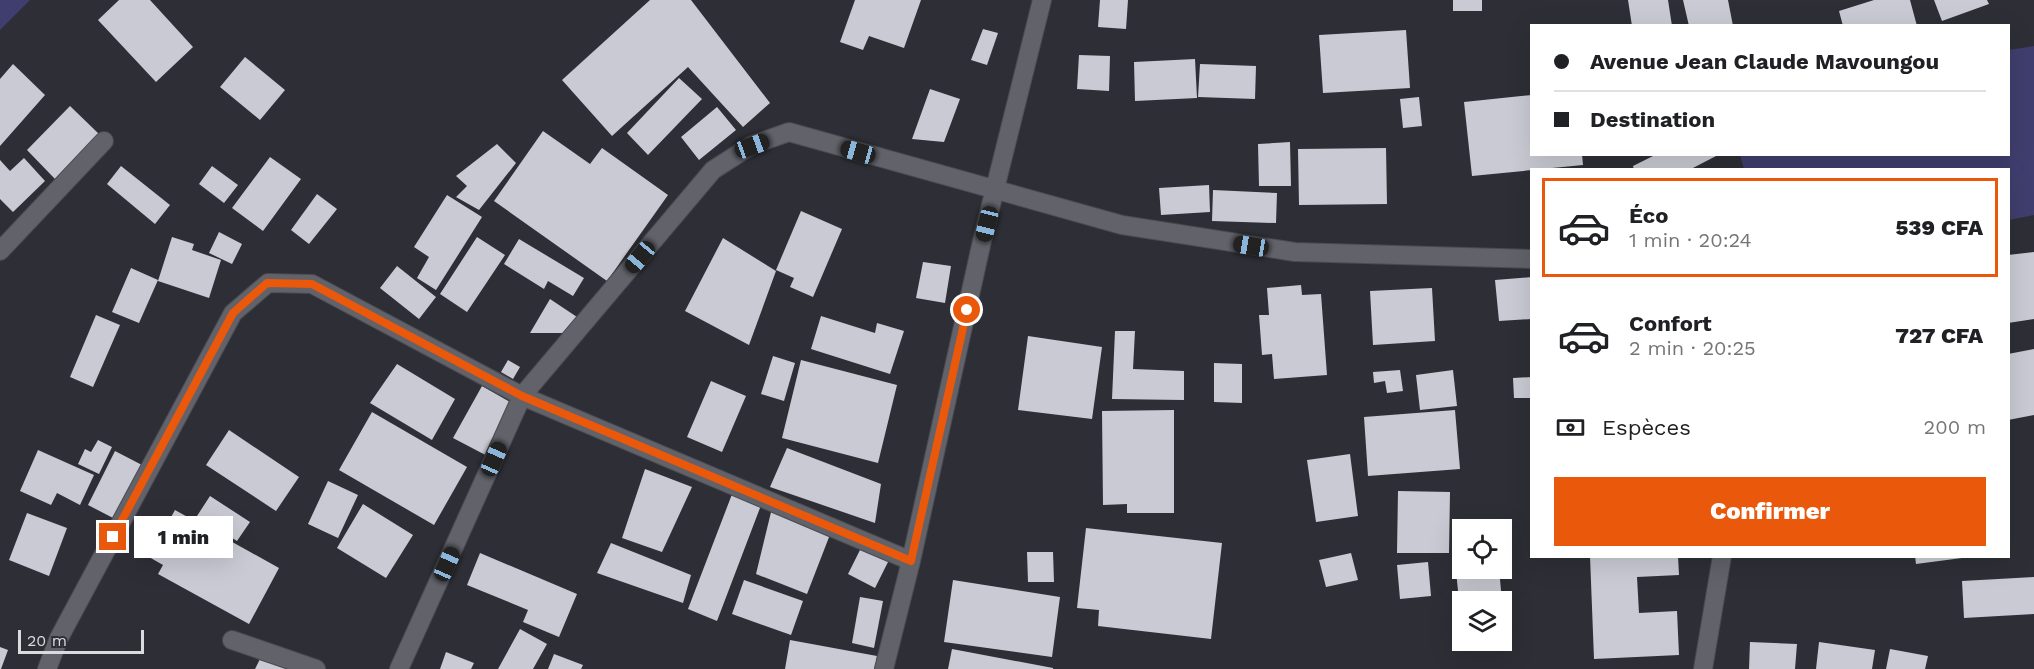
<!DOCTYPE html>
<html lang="fr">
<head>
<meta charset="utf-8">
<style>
  :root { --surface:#fff; --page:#f2f2f2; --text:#202124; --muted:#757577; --line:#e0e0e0; --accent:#ea580c }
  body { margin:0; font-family:"Work Sans",sans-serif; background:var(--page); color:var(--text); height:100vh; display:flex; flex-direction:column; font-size:22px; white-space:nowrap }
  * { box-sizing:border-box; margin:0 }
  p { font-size:20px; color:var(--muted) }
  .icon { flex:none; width:33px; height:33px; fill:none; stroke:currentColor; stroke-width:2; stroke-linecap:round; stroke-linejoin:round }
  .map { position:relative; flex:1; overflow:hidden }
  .sheet { position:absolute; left:1530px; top:168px; width:480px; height:390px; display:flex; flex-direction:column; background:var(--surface); border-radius:0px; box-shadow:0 6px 24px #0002 }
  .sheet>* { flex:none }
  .guide { position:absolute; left:1530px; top:24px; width:480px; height:132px; border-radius:0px; box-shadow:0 6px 24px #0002; display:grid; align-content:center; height:132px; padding:0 24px; background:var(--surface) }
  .buttons { position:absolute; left:1452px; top:519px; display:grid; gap:12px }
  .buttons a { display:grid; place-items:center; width:60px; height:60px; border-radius:0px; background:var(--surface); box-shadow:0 6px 24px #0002; font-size:30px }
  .scale { position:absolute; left:18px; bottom:15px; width:126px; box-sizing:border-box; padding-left:6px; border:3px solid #dadbdf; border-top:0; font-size:16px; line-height:21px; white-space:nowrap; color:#dadbdf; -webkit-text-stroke:4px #2e2f36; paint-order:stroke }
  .end { position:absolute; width:27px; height:27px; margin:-14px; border:8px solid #ea580c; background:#fff; box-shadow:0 0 0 3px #fff }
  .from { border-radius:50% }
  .bubble { position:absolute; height:42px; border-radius:0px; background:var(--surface); box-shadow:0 6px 24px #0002; font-size:20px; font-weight:800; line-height:42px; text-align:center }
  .car { position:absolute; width:18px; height:36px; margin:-18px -9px; border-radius:8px; box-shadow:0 0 4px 2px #0007; background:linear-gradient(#222 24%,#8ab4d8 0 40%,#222 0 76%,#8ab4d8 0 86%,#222 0) }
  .guide b { display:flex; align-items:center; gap:21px; height:57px; font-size:22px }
  .guide b+b { border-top:2px solid var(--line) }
  .guide i { width:15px; height:15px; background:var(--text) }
  ul { padding:10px 0 0; list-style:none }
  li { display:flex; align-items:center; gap:18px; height:99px; margin:0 12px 9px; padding:0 12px; border:3px solid transparent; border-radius:0px }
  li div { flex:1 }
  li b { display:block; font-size:22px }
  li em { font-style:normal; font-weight:800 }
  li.current { border-color:var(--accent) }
  li>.icon { width:54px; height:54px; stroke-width:1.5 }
  .pay { display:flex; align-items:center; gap:15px; height:66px; padding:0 24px; font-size:22px }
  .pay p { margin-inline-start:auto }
  .action { display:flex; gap:12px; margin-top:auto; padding:12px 24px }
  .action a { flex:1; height:69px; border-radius:0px; background:var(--accent); color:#fff; font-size:24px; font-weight:800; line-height:69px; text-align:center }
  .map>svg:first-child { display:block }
  .green { fill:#3f3e6e }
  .building { fill:#c9cad3 }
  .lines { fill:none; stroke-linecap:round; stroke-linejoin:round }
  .street-casing { stroke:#4a4a4f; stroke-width:20 }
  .street { stroke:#61626a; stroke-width:18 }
  .route { stroke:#ea580c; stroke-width:8 }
</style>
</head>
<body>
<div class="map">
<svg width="2034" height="669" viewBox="0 0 2034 669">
  <rect width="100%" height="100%" fill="#2e2f36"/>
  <path class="green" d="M0 0H30L0 30Z
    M2034 46V215L2009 220 2008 170 1744 169 1740 155 2008 154 2009 50Z"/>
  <path class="building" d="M119 0H150L193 47 156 82 98 20Z
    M650 0H691L770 103 743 127 688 67 612 136 562 80Z
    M855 0H921L904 48 869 36 863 50 840 42Z
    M1100 0H1128L1126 29 1098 27Z
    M1453 0H1482V11H1453Z
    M1628 0H1668L1672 26H1632Z
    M1683 0H1728L1733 26H1689Z
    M1874 0H1910L1917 26H1843L1839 11Z
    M1934 0H1987L1989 4 1942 21Z
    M983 29 998 33 987 65 971 60Z
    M1406 30 1410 88 1323 93 1319 35Z
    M1079 55 1110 56 1109 91 1077 89Z
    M245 57 285 90 260 120 220 87Z
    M1195 59 1197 98 1135 101 1134 62Z
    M13 64 45 95 0 146V79Z
    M1200 64 1256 66 1255 99 1198 97Z
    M679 78 702 99 648 155 627 133Z
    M930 89 960 99 944 142 912 139Z
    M1532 95V154H1582L1583 165 1472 176 1464 102Z
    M1419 97 1422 126 1403 128 1400 99Z
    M70 106 99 134 55 179 27 150Z
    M717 107 736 130 699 160 681 137Z
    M543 131 590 164 602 148 668 195 607 281 494 201Z
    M1290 142 1291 186H1259L1258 144Z
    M497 144 516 163 479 210 456 197 467 186 456 176Z
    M1386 148 1387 204 1299 205 1298 149Z
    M1657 154H1720L1689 170H1634L1633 166Z
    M270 157 301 179 263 231 232 208Z
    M24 158 45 181 13 212 0 199V160L10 171Z
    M121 166 170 205 155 224 107 184Z
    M212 166 238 185 224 203 199 184Z
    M1209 185 1210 212 1161 215 1159 188Z
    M1213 190 1277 193 1276 223 1212 221Z
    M317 194 337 209 309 244 291 230Z
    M447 195 482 217 436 290 417 278 429 257 414 247Z
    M801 211 842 229 813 297 790 287 794 278 776 270Z
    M219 232 242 244 232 264 209 253Z
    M172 237 194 244 192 250 221 260 209 298 158 281Z
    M477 237 505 255 467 312 440 294Z
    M723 238 776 271 749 345 685 311Z
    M519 239 584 278 573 296 548 281 544 289 504 264Z
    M2034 252V319L2008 323V255Z
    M923 262 951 266 945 303 916 298Z
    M397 266 436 297 419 319 380 288Z
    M131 268 158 280 139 323 112 312Z
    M1532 277V319L1499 321 1495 280Z
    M1301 285 1302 295 1321 294 1327 375 1274 379 1272 354 1262 355 1259 315H1269L1267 288Z
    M1432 288 1435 341 1373 345 1370 291Z
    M550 299 580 319 571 333H530Z
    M96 315 120 325 93 387 70 377Z
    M821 316 875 333 877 323 904 331 890 374 811 349Z
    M1115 331H1135L1133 369 1184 371V400L1112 399Z
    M1028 336 1102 347 1092 419 1018 410Z
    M2034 349V415L2008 420V354Z
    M773 356 795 363 784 401 761 394Z
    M508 360 520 367 513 379 501 372Z
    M801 360 897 385 878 463 782 438Z
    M1214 363 1242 364V403L1214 402Z
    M397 364 455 399 432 440 370 403Z
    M1400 370 1403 391 1387 393 1385 381 1374 383 1373 372Z
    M1453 370 1457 406 1420 410 1416 375Z
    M1532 377V398H1514L1513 378Z
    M711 381 746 396 722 452 687 437Z
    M482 386 522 409 495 460 453 438Z
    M1174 410V513H1127V504L1103 505 1102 411Z
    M1455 410 1460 469 1368 476 1364 417Z
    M372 412 467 467 434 525 339 470Z
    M229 430 299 477 276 511 206 465Z
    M98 440 112 447 99 474 78 464 85 449 91 452Z
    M787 448 881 484 875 523 770 487Z
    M38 450 94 475 80 505 57 493 51 505 20 491Z
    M115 451 142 465 115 519 88 505Z
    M1350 454 1358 516 1316 522 1307 460Z
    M645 469 692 487 662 552 622 538Z
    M328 481 358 495 338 538 308 524Z
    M734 489 763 500 717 621 688 609Z
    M1398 491 1450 492 1449 553H1397Z
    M210 496 250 522 237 541 197 516Z
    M363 504 413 535 386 578 337 548Z
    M772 508 831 532 807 594 756 574Z
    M175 510 279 568 249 624 158 574 163 565 149 557Z
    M27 513 67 528 49 576 9 560Z
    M1086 528 1222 543 1211 639 1098 626 1099 610 1077 608Z
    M1462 531V568H1499L1502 602H1462V620H1461L1452 532Z
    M611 543 691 575 683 603 597 573Z
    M863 544 890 558 875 588 848 574Z
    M1027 552H1053L1054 582H1028Z
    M480 553 577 594 559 637 523 622 528 610 467 585Z
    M1351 553 1358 580 1326 587 1319 560Z
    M1590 556H1678L1679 575 1637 577 1639 613 1677 611 1679 655 1594 659Z
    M1915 556H1962V558L1916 564Z
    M1428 562 1431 596 1400 599 1397 565Z
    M2034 577V614L1964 618 1962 581Z
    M744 580 803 601 791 635 732 614Z
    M953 580 1060 597 1052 657 944 642Z
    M860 597 883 601 874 648 852 643Z
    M520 629 547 644 533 669H498Z
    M790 640 877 656 875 669H785Z
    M1750 642 1797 644 1795 669H1749Z
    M1819 642 1875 650 1872 669H1816Z
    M0 647 8 650 1 669H0Z
    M952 649 1053 668V669H948Z
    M1890 649 1928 656 1925 669H1886Z
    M446 652 474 663 471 669H440Z
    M554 654 583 665 581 669H548Z
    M261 657 287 669H255Z"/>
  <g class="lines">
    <g class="street-casing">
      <path id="street" d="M0 251 104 141
        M232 640 316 669
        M47 669 59 638 233 313 268 283 312 284 522 396 911 561
        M399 669 522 396 713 170 752 145 789 132 1122 225 1295 252 1532 259
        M884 669 911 561 982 241 1042 0
        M1703 669 1722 556"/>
    </g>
    <use href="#street" class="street"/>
  </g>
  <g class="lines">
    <path class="route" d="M113 537 233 313 267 283 312 284 522 396 911 561 967 310"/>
  </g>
</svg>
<div class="buttons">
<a><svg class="icon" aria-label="locate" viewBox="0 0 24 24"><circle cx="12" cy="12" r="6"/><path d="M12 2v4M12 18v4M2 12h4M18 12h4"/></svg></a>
<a><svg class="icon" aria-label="layers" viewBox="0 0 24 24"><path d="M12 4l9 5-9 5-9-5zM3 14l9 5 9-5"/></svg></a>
</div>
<div class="scale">20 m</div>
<i class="end from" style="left:967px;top:310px"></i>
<i class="end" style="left:113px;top:537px"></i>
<div class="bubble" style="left:134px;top:516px;width:99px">1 min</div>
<i class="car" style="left:752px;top:146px;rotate:70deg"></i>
<i class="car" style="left:858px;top:152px;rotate:286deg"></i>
<i class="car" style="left:987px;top:224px;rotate:194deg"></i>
<i class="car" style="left:1251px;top:246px;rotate:279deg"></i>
<i class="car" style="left:640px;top:257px;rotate:220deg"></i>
<i class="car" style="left:494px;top:459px;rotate:24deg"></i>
<i class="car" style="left:447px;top:564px;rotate:24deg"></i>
<div class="guide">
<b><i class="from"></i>Avenue Jean Claude Mavoungou</b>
<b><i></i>Destination</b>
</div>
<section class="sheet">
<ul>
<li class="current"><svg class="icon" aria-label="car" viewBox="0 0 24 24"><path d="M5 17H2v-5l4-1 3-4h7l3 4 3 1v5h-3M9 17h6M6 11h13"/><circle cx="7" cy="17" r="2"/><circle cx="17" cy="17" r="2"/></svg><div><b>Éco</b><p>1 min · 20:24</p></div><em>539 CFA</em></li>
<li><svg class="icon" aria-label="car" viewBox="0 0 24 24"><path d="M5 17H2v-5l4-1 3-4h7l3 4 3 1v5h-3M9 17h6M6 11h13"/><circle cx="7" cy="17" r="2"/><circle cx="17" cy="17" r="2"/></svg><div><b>Confort</b><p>2 min · 20:25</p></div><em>727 CFA</em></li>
</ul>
<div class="pay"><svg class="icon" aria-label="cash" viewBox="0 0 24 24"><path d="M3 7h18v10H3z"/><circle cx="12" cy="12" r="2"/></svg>Espèces<p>200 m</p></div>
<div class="action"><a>Confirmer</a></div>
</section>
</div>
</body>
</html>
